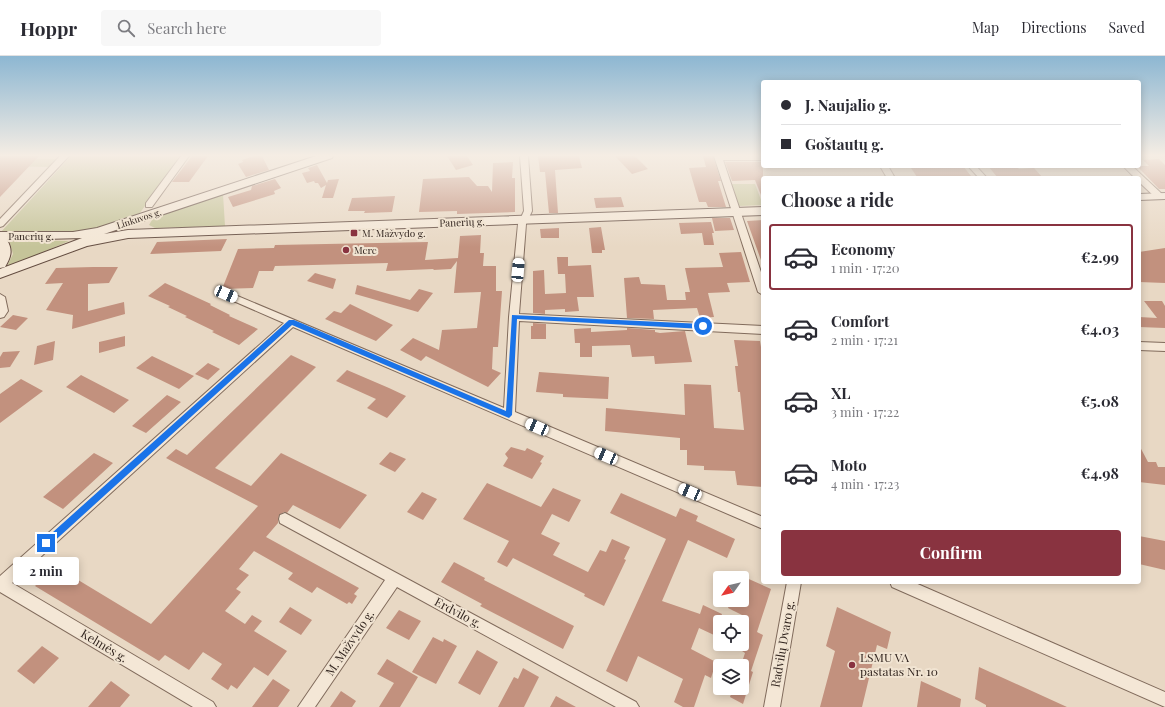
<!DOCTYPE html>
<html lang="en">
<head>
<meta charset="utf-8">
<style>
  :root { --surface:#fff; --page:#f7f7f7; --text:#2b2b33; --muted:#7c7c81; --line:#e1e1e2; --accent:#893340 }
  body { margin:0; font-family:"Playfair Display",serif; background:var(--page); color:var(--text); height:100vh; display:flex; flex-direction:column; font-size:15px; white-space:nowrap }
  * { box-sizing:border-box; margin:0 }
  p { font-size:13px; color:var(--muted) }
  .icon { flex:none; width:22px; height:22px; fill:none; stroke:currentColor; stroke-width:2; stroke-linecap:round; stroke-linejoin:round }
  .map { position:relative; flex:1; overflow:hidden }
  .panel { position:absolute; left:761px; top:120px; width:380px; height:408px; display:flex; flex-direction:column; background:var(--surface); border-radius:4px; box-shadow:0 2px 10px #0003 }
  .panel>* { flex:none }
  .banner { position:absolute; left:761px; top:24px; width:380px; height:88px; border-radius:4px; box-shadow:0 2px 10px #0003; display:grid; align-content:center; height:88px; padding:0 20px; background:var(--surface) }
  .needle { width:26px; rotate:236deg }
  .buttons { position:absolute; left:713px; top:515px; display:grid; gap:8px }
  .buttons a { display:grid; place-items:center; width:36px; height:36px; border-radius:4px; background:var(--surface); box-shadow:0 2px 10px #0003; font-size:20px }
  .end { position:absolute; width:18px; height:18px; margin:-9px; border:5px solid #1a73e8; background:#fff; box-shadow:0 0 0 2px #fff }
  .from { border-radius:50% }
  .bubble { position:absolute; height:28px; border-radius:4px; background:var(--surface); box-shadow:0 2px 10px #0003; font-size:13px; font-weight:700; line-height:28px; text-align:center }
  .car { position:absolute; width:12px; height:24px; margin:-12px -6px; border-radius:5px; box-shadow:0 0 3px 1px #0007; background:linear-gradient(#fff 24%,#345 0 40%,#fff 0 76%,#345 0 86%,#fff 0) }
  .banner b { display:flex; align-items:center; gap:14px; height:38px; font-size:15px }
  .banner b+b { border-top:1px solid var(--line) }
  .banner i { width:10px; height:10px; background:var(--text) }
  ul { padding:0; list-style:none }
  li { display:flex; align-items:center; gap:12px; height:66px; margin:0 8px 6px; padding:0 12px; border:2px solid transparent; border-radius:4px }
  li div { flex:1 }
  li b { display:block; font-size:15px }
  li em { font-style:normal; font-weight:700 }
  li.selected { border-color:var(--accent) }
  li>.icon { width:36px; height:36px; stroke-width:1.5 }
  h2 { padding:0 20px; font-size:18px; line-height:48px }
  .button { display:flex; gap:8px; margin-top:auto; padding:8px 20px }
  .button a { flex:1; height:46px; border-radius:4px; background:var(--accent); color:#fff; font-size:16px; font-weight:700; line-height:46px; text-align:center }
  header { display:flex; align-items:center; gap:24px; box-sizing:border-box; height:56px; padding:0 20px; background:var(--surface); border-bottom:1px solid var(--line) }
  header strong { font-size:19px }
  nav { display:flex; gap:22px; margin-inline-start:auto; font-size:14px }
  .search { width:280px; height:36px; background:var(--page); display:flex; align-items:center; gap:10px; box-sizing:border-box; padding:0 14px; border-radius:4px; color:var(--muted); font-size:15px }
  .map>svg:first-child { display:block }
  .green { fill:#c5c499 }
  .building { fill:#c2917e }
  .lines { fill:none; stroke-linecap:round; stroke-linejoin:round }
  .street-casing { stroke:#816b5c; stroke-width:2 }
  .secondary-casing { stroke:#634c40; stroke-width:2 }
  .street { fill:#f4e7d6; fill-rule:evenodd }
  .secondary { fill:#f4e7d6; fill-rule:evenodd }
  .route { fill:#1a73e8 }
  .poi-dot { fill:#893340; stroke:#f1e4d2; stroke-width:1.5 }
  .labels { text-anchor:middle; stroke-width:4; stroke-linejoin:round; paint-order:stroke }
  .far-street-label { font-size:9px; fill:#32251f; stroke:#f1e4d2 }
  .street-label { font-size:10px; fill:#32251f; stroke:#f1e4d2 }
  .poi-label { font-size:10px; fill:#32251f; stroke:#f1e4d2; text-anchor:start }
  .near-street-label { font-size:12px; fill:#32251f; stroke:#f1e4d2 }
  .near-poi-label { font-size:12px; fill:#32251f; stroke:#f1e4d2; text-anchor:start }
</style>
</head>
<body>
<header>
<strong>Hoppr</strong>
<div class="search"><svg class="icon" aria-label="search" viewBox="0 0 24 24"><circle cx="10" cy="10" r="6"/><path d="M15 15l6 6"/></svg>Search here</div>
<nav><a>Map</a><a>Directions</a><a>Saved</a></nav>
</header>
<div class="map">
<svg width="1165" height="651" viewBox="0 0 1165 651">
  <rect width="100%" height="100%" fill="#e8d8c4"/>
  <path class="green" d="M71 100H181L137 161 106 171 76 176 0 177Z
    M0 102 58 103 49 111 0 110Z
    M731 128H755L763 149 739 150Z
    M223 138 225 170 155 172 149 169 152 164 157 160Z
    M9 184 69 185 6 212 13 198Z"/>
  <path class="building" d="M0 100H39L0 141Z
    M192 100H208L189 126H172Z
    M254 100H262L269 114 246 121 238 108 243 106 242 104Z
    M447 100H467L473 109 456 114Z
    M538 100H579L582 112 555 114 558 157H549L545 116H540Z
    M615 100H635L648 113 632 118Z
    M703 100H713L721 125H718L726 151H708L706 146H699L689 112 706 111Z
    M1159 103 1165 109V133H1159L1137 110H1149L1143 104Z
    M513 106 512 122H515V156L457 158V155L419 156 423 123 469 121 477 130H488L492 136 493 107Z
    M725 106H763V144L755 124 732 125Z
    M317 109 327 127 328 124 339 123 333 142H322L326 129 321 132 318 127H315L314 125 307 127 302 117 310 115 308 112Z
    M945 110H963L971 120 917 121 911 112Z
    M988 110H1016L1019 113 1034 112 1043 122H998Z
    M275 123 281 132 274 135 275 138 233 151 228 141 251 134 252 130Z
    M395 140 392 156 364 157 365 155H348L352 142Z
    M621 141 624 151 596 152 594 142Z
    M712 162H730L734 174 715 175Z
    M763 164V207H762L747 165Z
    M711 166 714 177H712L714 189H704L702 177 681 178 679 167Z
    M601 171 605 194H602V197H592L589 172Z
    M559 172V182H541L540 173Z
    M481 179 480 197H484L483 210H496V235H502L498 291H493L492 313 501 317 488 331 426 300 421 305 400 294 413 282 439 294 442 274 477 272 481 236 454 237 457 205 451 213 433 214 434 213 386 215 388 207 275 210 273 215H259L253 232 222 233 238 193 274 192 275 189 428 186 425 204 458 202 460 180Z
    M227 183 221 195 150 198 157 186Z
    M1165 192V227L1139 226V196Z
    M741 196 750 226 727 227 730 236 708 237 714 261 700 262 697 252 653 254 654 263 627 262 624 222 639 221 641 228 665 229 667 244H686L685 236H690L685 212 723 211 719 197Z
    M557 201H568V210L591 209 594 241H577L579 255 565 256V253L545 254V258L533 257V215L544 214 545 238 566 237 565 218H558Z
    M93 211H118L109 227 88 228V255L124 246 125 258 72 273 73 259 46 254 63 227 45 228 56 212Z
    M315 217 336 223 333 233 307 225Z
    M165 227 211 248 210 249 230 259 229 260 258 273 239 289 212 276 214 275 185 261 187 260 168 251 170 250 148 240Z
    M357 229 410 244 419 233 433 237 418 256 355 238Z
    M1144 245H1162L1165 250V272L1139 271V261L1157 262Z
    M350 248 393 269 376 285 325 263 334 255 341 257Z
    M13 259 28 262 16 274 0 271Z
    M533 267 546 268V283H531V270H533Z
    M591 272V276L627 274V272L655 274V276L660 277 685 275 692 306 655 308 654 300 632 301 630 289 592 290V301H580V287H575L574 273Z
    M125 280V290L99 297V286Z
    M734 284 760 285 763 303V431L737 429 735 415 704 414V410L687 409V394H680V382L605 375 606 352 685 359 684 328 711 329 714 372 744 374 740 336H738L735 310H738Z
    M55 285 53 304 34 309 37 290Z
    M20 295 10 311 0 312V301L3 296Z
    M291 299 316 311 215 412 251 430 281 397 367 439 340 473 293 449 287 457 284 456 279 459 278 467 266 481 359 532 354 538 357 540 352 548 349 546 347 548 317 531 312 537 288 523 293 517 254 495 239 513 249 519 236 533 241 536 225 555 245 568 252 559 262 565 254 575 287 595 268 620 254 611 237 633 231 629 228 634 211 623 222 608 203 596 189 614 165 599 159 605 35 530 55 510 151 568 258 450 166 402 176 393 187 399Z
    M152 300 194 320 179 333 136 312Z
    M208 307 220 313 208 324 195 318Z
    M347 314 389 332 406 340 387 362 367 352 376 343 336 325Z
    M539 316 609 321 608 343 563 341V338L536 336Z
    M81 319 129 344 114 357 66 331Z
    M21 323 43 335 0 367V338Z
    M167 339 181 346 146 377 132 370Z
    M1139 389 1148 406H1156L1158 411H1165V429L1139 426Z
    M511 391 525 395 527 392 544 400 540 406 542 407 532 423 503 410 508 402 505 398Z
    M390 396 406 403 395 416 379 408Z
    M94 397 113 407 63 453 43 441Z
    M487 427 541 451 553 432 581 444 569 466 552 458 541 478 560 487 553 499 588 516 600 494 606 496 612 483 630 491 624 503 626 504 604 550 584 540 585 538 513 502 507 511 497 506 509 485 463 463Z
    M422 436 437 443 423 464 407 456Z
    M621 437 676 461 680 452 698 460 696 465 735 483 727 502 688 484 662 545 700 558 703 549 722 558 714 579 699 572 691 593 716 606 711 622 705 619 694 651H683L674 646 683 623 638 600 627 626 606 615 666 483 610 457Z
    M1139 480 1165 485V514L1139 508Z
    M454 506 485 522 484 524 574 570 563 593 480 550 482 548 441 526Z
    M742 520 771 533 757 576 763 579 751 615 753 616 743 648 730 641 733 632H742V606L745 597 742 595V559L728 552 731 544H742Z
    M290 551 312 564 301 579 279 566Z
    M837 551 891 576 887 593 877 589 862 651H820L835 595 826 590Z
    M399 554 421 565 409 584 386 572Z
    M433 581 443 586 444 583 457 590 436 628 412 616Z
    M42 590 59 602 34 628 17 615Z
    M477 594 498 606 480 639 458 627Z
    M387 603 418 621 400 651H379L394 627 377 618Z
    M979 611 1067 651H986V649L975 643Z
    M523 612 539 621 524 651H498L514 621 518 623Z
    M273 623 290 634 278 651H252Z
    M111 625 130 639 120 651H88Z
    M921 625 961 643 960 651H917Z
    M341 635 356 645 352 651H330Z
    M556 640 576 651H550Z"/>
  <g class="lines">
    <g class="street-casing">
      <path id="street" d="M60 100H69L3 170 0 171V163Z
        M181 100H189L152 151H146V147Z
        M520 100H528L532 155 526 168 519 258 763 270V278L519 265 515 356 763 461V473L293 271 12 527 213 646 216 651H193L0 536V520L284 267 222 240 220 238 222 236H228L504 352 509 261 518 168 524 155Z
        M714 100H763V104H723L763 222V239L758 236Z
        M880 110H888L895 122H887Z
        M968 110H976L987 122H979Z
        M1123 110H1132L1162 138V142H1156L1139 126V122H1135Z
        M0 238 5 241 8 255 4 261 0 262Z
        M1139 286 1165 287V295L1139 294Z
        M285 457 636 646 639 651H616L397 531 315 651H298L385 524 280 467 279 463 280 459Z
        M787 526H801L780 651H764Z
        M890 526H913L1165 636V651L892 531Z"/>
    </g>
    <g class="secondary-casing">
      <path id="secondary" d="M316 100H333L332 102 104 178 128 174 763 151V159L128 182 87 190 0 222V213L82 182 7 184C13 194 11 201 5 211L0 212V176H73L97 172Z
        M1165 137V143L1139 144V138Z"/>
    </g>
    <use href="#street" class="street"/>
    <use href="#secondary" class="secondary"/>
  </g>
  <linearGradient id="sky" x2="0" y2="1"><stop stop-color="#8db7d2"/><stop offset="0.52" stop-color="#f5ede4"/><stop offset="1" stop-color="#f5ede4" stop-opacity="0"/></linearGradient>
  <rect width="1165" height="191" fill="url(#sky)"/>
  <path class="route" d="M512 259 703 268 706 270 703 273 517 263 512 359 509 362 292 269 49 490H43V485L289 264H294L506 355Z"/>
  <g class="poi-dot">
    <rect x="350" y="173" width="8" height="8" rx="2"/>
    <circle cx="346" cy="194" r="4"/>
    <circle cx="852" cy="609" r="4"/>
  </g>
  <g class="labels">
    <g class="far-street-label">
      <text transform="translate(139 163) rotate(-18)" y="3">Linkuvos g.</text>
    </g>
    <g class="street-label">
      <text transform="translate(462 166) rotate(-2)" y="4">Panerių g.</text>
      <text x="31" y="184">Panerių g.</text>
    </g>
    <g class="poi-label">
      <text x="362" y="181">M. Mažvydo g.</text>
      <text x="354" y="198">Mere</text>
    </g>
    <g class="near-street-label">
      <text transform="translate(458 557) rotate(28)" y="4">Erdvilo g.</text>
      <text transform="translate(350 587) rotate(-56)" y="4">M. Mažvydo g.</text>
      <text transform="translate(783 588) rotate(-80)" y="4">Radvilų Dvaro g.</text>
      <text transform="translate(104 590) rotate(31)" y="4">Kelmės g.</text>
    </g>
    <g class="near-poi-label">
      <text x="860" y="606">LSMU VA<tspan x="860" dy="14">pastatas Nr. 10</tspan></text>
    </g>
  </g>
</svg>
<div class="buttons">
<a><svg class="needle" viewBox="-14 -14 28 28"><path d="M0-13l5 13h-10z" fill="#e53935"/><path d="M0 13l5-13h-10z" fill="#7c7c81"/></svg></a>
<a><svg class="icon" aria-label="locate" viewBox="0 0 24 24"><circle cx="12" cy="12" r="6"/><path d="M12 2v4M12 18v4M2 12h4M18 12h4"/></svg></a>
<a><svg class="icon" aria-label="layers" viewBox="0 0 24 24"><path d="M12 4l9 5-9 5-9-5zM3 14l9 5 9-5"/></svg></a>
</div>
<i class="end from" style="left:703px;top:270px"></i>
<i class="end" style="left:46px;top:487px"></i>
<div class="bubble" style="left:13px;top:501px;width:66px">2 min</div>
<i class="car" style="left:518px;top:214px;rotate:5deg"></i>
<i class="car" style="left:226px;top:238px;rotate:113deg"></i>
<i class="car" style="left:537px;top:371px;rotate:293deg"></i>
<i class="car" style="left:606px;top:400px;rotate:293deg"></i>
<i class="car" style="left:690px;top:436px;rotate:293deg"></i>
<div class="banner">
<b><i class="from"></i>J. Naujalio g.</b>
<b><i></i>Goštautų g.</b>
</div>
<section class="panel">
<h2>Choose a ride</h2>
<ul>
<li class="selected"><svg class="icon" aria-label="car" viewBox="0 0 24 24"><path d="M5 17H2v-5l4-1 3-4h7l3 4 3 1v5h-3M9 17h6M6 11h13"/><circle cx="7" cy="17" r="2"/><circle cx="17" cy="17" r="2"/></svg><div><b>Economy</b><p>1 min · 17:20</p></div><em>€2.99</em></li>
<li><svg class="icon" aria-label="car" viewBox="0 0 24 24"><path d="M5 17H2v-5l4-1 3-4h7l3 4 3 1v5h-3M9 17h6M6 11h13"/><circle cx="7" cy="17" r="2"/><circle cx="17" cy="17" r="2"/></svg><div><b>Comfort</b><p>2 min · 17:21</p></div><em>€4.03</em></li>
<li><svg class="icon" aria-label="car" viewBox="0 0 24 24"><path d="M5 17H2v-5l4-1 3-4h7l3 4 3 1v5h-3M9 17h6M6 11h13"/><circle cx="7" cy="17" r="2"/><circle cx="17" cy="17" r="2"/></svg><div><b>XL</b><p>3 min · 17:22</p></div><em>€5.08</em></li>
<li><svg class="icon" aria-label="car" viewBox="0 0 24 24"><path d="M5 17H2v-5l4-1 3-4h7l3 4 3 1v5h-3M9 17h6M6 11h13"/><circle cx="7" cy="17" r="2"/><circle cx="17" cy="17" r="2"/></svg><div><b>Moto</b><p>4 min · 17:23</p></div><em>€4.98</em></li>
</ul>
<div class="button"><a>Confirm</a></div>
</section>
</div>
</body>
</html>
